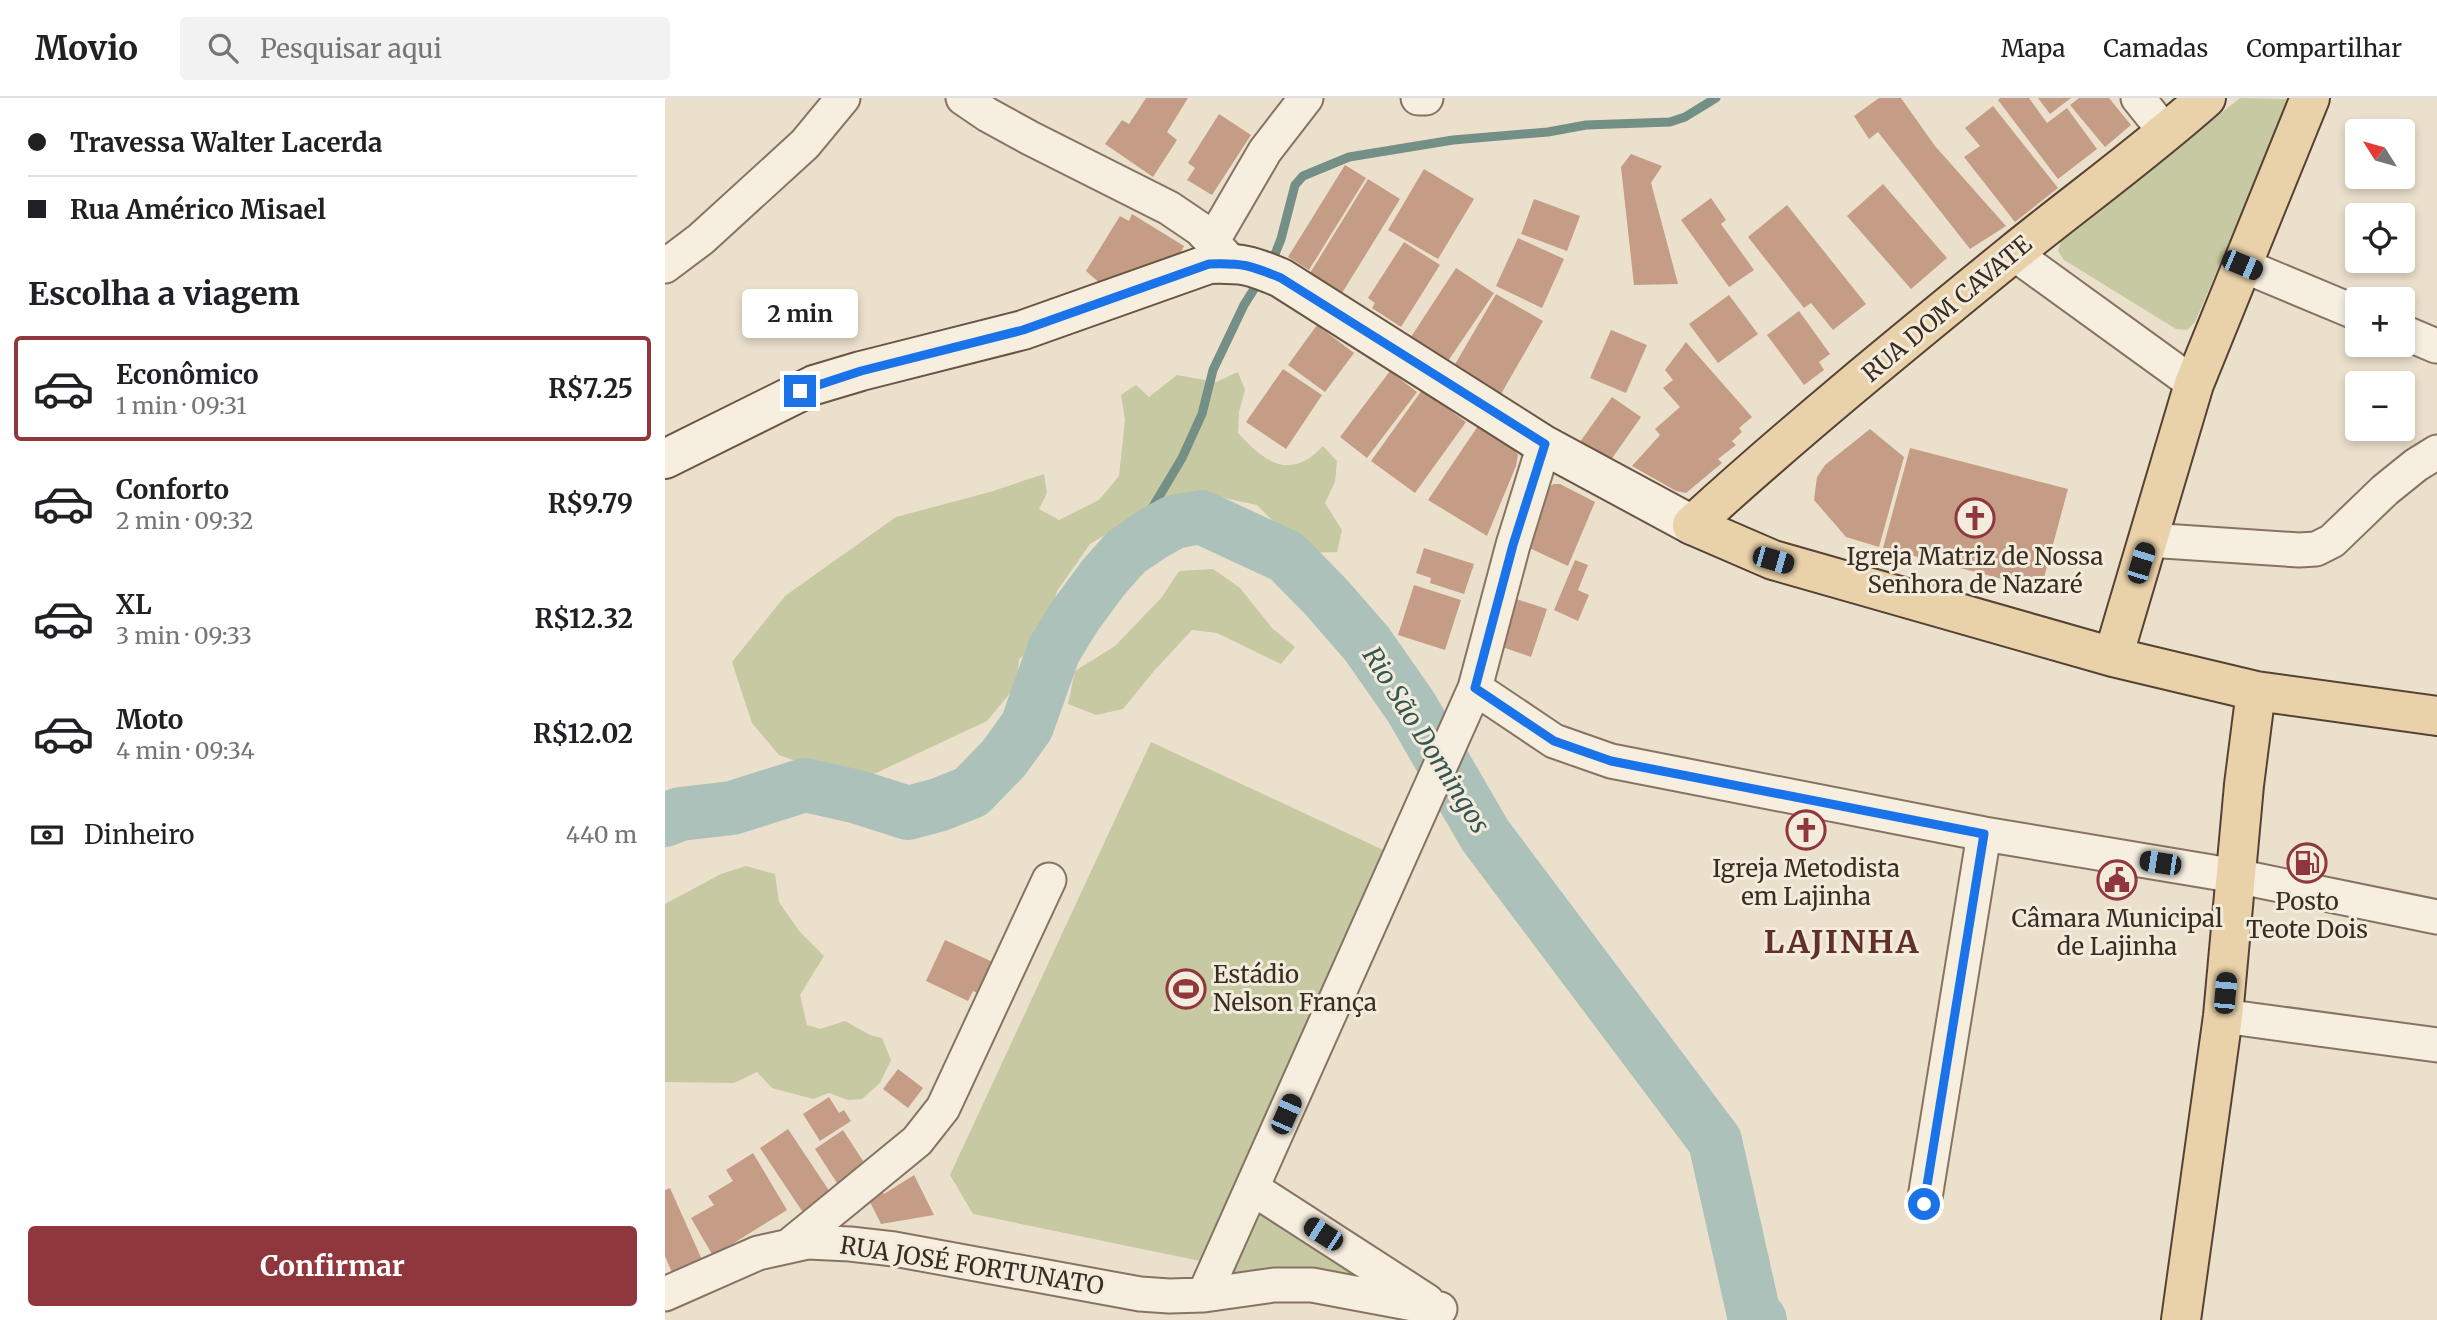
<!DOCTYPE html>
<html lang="pt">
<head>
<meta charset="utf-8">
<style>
  :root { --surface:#fff; --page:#f2f2f2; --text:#202124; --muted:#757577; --line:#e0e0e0; --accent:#90373d }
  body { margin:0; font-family:Merriweather,serif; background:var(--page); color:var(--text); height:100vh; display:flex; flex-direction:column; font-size:26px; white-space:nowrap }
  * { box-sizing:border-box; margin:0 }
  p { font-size:23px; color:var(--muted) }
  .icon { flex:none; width:38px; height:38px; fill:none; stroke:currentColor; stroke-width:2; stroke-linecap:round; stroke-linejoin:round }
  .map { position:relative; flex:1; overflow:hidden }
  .details { display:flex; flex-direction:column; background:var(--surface); width:665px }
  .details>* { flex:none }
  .banner { display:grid; align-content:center; height:154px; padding:0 28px; background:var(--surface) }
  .needle { width:46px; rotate:307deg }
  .buttons { position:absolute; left:1680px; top:21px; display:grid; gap:14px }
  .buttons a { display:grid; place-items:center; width:70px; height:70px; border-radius:7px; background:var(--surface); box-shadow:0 4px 10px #0003; font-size:35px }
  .end { position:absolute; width:32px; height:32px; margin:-16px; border:9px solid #1a73e8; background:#fff; box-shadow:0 0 0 4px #fff }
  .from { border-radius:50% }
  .bubble { position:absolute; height:49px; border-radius:7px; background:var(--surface); box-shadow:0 4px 10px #0003; font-size:23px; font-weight:700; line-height:49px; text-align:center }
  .car { position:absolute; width:21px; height:42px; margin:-21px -10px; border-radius:9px; box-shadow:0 0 5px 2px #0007; background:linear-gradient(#222 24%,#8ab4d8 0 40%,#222 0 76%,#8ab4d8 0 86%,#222 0) }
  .banner b { display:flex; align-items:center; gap:24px; height:66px; font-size:26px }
  .banner b+b { border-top:2px solid var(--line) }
  .banner i { width:18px; height:18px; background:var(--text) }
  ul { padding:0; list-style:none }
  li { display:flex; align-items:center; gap:21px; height:105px; margin:0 14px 10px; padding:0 14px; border:4px solid transparent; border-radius:7px }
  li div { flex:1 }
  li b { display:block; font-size:26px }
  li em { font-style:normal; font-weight:700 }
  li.current { border-color:var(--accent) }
  li>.icon { width:63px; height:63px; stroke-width:1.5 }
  h2 { padding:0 28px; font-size:32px; line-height:84px }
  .pay { display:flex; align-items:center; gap:18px; height:77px; padding:0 28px; font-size:26px }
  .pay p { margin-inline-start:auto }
  .action { display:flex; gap:14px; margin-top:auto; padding:14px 28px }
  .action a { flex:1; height:80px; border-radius:7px; background:var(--accent); color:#fff; font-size:28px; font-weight:700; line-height:80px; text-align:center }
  header { display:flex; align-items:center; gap:42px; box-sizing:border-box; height:98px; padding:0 35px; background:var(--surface); border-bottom:2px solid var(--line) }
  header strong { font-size:33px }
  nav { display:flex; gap:38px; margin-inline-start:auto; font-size:24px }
  .search { width:490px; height:63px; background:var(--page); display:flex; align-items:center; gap:18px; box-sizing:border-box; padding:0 24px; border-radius:7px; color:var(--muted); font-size:26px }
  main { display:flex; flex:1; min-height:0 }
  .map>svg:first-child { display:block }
  .green { fill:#c6c9a1 }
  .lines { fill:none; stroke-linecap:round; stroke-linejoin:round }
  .stream { stroke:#738f86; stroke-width:9 }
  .river { stroke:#acc1b9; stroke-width:54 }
  .building { fill:#c59d86 }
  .street-casing { stroke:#877361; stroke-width:37 }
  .secondary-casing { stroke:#695544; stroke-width:42 }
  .primary-casing { stroke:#564235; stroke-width:42 }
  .street { stroke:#f6eedf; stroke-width:33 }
  .secondary { stroke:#f6eedf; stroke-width:38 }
  .primary { stroke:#e9d1a9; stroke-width:38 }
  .route { stroke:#1a73e8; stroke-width:9 }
  .labels { text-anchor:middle; stroke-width:6; stroke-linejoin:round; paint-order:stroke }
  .street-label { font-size:24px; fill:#392d23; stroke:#f3ebdb }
  .poi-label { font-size:24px; fill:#392d23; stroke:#f3ebdb }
  .water-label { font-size:26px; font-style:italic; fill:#345753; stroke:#f3ebdb }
  .district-label { font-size:32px; font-weight:bold; letter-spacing:2px; fill:#623027; stroke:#f3ebdb }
</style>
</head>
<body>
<header>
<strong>Movio</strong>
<div class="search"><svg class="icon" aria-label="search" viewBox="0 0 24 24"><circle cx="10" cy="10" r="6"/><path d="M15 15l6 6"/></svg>Pesquisar aqui</div>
<nav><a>Mapa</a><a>Camadas</a><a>Compartilhar</a></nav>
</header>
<main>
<section class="details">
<div class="banner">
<b><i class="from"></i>Travessa Walter Lacerda</b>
<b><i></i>Rua Américo Misael</b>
</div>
<h2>Escolha a viagem</h2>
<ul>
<li class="current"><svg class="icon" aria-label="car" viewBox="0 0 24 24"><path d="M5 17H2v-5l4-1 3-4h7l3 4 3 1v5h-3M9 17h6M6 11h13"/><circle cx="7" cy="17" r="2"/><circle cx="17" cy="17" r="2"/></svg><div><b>Econômico</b><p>1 min · 09:31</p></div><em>R$7.25</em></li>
<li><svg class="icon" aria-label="car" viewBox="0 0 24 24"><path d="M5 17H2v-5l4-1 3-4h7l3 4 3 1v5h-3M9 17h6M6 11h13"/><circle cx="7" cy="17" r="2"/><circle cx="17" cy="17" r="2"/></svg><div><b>Conforto</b><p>2 min · 09:32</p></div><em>R$9.79</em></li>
<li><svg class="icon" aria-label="car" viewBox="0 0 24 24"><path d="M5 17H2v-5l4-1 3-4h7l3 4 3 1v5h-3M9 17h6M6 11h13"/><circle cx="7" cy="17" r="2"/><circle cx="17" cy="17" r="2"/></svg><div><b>XL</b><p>3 min · 09:33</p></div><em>R$12.32</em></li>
<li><svg class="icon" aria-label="car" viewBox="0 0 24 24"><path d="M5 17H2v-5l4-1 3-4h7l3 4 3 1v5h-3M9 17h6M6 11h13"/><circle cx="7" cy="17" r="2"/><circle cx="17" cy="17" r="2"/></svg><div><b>Moto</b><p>4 min · 09:34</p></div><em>R$12.02</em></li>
</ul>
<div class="pay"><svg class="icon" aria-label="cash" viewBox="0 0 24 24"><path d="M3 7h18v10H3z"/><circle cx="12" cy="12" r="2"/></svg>Dinheiro<p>440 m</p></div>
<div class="action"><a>Confirmar</a></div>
</section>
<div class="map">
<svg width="1772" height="1222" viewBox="0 0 1772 1222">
  <rect width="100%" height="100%" fill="#ebe0cc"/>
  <path class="green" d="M1575 0 1623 1 1622 9 1530 224 1522 232 1511 231 1399 162 1393 153 1396 143Z
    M573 274 580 292 574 314 573 335C590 353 613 378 641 362 647 359 653 353 658 348L672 363 670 384 660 405 677 432 672 454 640 455 592 407 536 395 471 418 425 446 392 493 377 544 354 561 352 587 322 623 211 675 173 678 114 657 87 625 67 564 120 498 231 419 325 394 379 376 382 395 374 411 394 422 434 402 454 378 460 322 456 297 471 287 484 299 512 277 551 284Z
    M548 471 575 490 607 530 630 549 616 566 552 535 527 532 489 573 458 611 431 617 403 606 410 573 450 548 497 499 514 473Z
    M486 644 729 757 550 1166 308 1116 285 1077Z
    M81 768 110 776 114 804 135 834 159 858 135 897 142 927 155 931 180 923 205 937 217 940 226 962 215 985 197 1001 183 1002 164 995 148 1001 107 990 92 974 69 985 0 984V806L56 776Z
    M593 1108 688 1167 687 1175 681 1179H570L565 1173Z"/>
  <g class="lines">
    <path class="stream" d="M606 166 616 141 630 87 638 78 684 59 788 42 883 34 921 27 1005 24 1020 19 1051 0
      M461 454 517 360 537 316 548 272 579 207 596 180"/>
    <path class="river" d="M0 722 15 716 67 710 140 687 193 699 243 715 273 707 306 694 339 660 362 628 389 552 410 518 438 480 461 454 489 435 509 424 536 419 622 459 662 500 702 546 746 609 820 737 1050 1043 1089 1217 1095 1222"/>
  </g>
  <path class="building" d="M481 0H523L502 34 512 42 488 79 440 46 457 22 464 26Z
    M1214 0H1236L1270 48 1341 128 1305 151 1213 34 1204 41 1189 18Z
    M1335 0H1364L1382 25 1402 10 1432 51 1393 81 1333 2Z
    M1373 0H1406L1385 16Z
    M1414 0H1444L1466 27 1440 49 1405 7Z
    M1328 8 1393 90 1350 124 1299 59 1315 48 1300 30Z
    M554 16 586 37 547 97 522 82 530 70 523 65Z
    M966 56 997 68 986 85 1013 186 969 187 956 69Z
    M680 67 701 80 644 172 623 159Z
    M759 71 809 101 773 161 723 132Z
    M703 81 735 101 674 200 642 180Z
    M1218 86 1282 160 1246 191 1182 118Z
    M1046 100 1061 122 1056 126 1089 172 1064 189 1016 122Z
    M869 101 915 118 902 153 856 136Z
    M1122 107 1201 206 1168 232 1146 205 1139 210 1083 139Z
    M467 116 519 148 515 156 438 188 421 173 455 118 464 123Z
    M853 140 899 161 877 210 831 188Z
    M739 144 775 167 736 229 707 210 710 205 703 200Z
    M791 170 829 195 779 269 744 242Z
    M831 196 878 223 832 303 785 275Z
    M1064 197 1093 236 1053 265 1024 226Z
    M1134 213 1165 256 1154 264 1159 272 1139 287 1102 237Z
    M652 227 689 255 660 294 623 267Z
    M946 232 982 247 961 295 925 280Z
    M1021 244 1087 319 1074 330 1077 334 1067 343 1071 347 1053 361 1057 365 1021 395 1011 393 967 368 995 337 990 331 1015 309 998 290 1008 282 1000 272Z
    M618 271 657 297 621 351 581 324Z
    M725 273 752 294 702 360 675 339Z
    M757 292 801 324 750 395 706 363Z
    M947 299 976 319 941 369 912 348Z
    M815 325 845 346 853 357 851 368 822 438 763 402Z
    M1205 331 1239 359 1214 449 1181 439 1149 402 1152 379 1160 367Z
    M1245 350 1403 391 1376 491 1218 450Z
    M889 386H895L930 404 903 468 860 448 882 390Z
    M759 450 809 466 799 496 765 485 766 480 751 475Z
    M910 462 923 467 913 492 924 497 913 523 889 512Z
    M749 487 796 502 780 552 733 537Z
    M842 498 882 511 866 559 826 545Z
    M280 842 332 866 317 897 308 893 303 903 261 883Z
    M233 971 258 990 243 1010 218 991Z
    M164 999 174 1015 179 1012 186 1023 155 1043 138 1016Z
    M123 1031 165 1094 137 1113 95 1050Z
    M178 1032 200 1066 172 1085 150 1051Z
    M88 1055 122 1112 48 1158 26 1120 49 1107 43 1098 68 1083 61 1072Z
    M249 1077 269 1117 216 1126 202 1098 216 1091 219 1096Z
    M5 1090 38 1164 8 1177 0 1158V1092Z"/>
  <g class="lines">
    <g class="street-casing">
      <path id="street" d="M298 0 323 17 365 40 504 110 535 131 567 165
        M753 0H761
        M1473 0 1501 35
        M547 144 600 53 641 0
        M1348 155 1529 286
        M1577 167 1692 215
        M0 168 36 141 140 46 178 0
        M1738 234 1771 248
        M1483 442 1634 452 1651 451 1667 443 1720 392 1751 367 1772 354
        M810 590 889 643 946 663 1319 736 1571 778 1772 819
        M1558 918 1772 947
        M587 1090 762 1203
        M1259 1106 1319 736
        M125 1147 252 1043 278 1010 384 782
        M0 1196 93 1155 143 1144 185 1146 229 1151 475 1196 504 1198 539 1197 609 1187H647L775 1211
        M539 1197 810 590 848 447 879 347"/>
    </g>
    <g class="secondary-casing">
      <path id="secondary" d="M0 361 149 287 196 273 358 232 544 166C578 165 585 167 616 180L879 347 1027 427"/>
    </g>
    <g class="primary-casing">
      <path id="primary" d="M1541 0C1479 55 1411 104 1347 156 1239 244 1130 333 1027 427L1108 462 1448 559 1591 593 1772 618
        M1448 559 1529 286 1645 0
        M1516 1222 1558 918 1579 687 1591 593"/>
    </g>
    <use href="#street" class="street"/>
    <use href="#secondary" class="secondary"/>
    <use href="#primary" class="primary"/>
  </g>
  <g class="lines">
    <path class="route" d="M135 293 196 273 358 232 544 166C578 165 585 167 616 180L880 346 848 447 810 590 889 643 946 663 1319 736 1259 1106"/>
  </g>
  <defs>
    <g id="church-ring" transform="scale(2.0125)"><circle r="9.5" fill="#f3ebdb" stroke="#90373d" stroke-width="1.5"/><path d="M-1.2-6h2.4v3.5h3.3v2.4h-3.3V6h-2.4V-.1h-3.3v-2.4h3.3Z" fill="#90373d"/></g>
    <g id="fuel-ring" transform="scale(2.0125)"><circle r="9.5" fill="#f3ebdb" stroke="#90373d" stroke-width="1.5"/><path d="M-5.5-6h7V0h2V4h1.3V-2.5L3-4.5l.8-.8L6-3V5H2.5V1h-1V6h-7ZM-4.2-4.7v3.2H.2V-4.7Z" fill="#90373d"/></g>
    <g id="civic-ring" transform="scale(2.0125)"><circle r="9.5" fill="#f3ebdb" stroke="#90373d" stroke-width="1.5"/><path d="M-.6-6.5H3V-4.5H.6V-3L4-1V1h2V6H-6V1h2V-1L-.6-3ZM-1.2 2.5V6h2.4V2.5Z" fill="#90373d"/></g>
    <g id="stadium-ring" transform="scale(2.0125)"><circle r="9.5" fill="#f3ebdb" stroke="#90373d" stroke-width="1.5"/><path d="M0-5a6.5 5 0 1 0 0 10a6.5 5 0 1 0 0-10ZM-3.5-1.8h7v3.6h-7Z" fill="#90373d"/></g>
  </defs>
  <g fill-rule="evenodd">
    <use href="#church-ring" x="1310" y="420"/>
    <use href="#church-ring" x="1141" y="732"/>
    <use href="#fuel-ring" x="1642" y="765"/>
    <use href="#civic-ring" x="1452" y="782"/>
    <use href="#stadium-ring" x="521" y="891"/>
  </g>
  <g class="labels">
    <g class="street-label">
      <text transform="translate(1282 211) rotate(-40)" y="8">RUA DOM CAVATE</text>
      <text transform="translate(307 1168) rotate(9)" y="8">RUA JOSÉ FORTUNATO</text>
    </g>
    <g class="poi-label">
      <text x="1310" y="467">Igreja Matriz de Nossa<tspan x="1310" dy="28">Senhora de Nazaré</tspan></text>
      <text x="1141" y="779">Igreja Metodista<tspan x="1141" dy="28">em Lajinha</tspan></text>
      <text x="1642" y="812">Posto<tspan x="1642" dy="28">Teote Dois</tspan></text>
      <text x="1452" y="829">Câmara Municipal<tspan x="1452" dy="28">de Lajinha</tspan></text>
      <text x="548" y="885" text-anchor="start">Estádio<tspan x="548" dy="28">Nelson França</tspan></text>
    </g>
    <g class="water-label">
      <text transform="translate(761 642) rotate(58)" y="9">Rio São Domingos</text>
    </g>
    <g class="district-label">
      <text x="1177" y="855">LAJINHA</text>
    </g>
  </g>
</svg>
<div class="buttons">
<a><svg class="needle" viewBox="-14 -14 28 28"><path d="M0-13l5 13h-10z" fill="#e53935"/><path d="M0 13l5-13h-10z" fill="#757577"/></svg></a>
<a><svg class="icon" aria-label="locate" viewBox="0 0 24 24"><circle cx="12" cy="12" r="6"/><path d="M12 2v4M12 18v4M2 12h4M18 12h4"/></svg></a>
<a>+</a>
<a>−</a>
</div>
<i class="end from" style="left:1259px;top:1106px"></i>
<i class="end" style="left:135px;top:293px"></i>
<div class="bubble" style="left:77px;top:191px;width:116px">2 min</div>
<i class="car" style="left:1577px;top:167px;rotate:113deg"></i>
<i class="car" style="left:1108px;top:462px;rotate:106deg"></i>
<i class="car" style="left:1476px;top:465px;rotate:17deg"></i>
<i class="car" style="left:1495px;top:765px;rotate:279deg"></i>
<i class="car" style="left:1560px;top:895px;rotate:5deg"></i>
<i class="car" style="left:621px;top:1016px;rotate:24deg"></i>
<i class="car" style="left:658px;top:1136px;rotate:303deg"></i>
</div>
</main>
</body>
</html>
